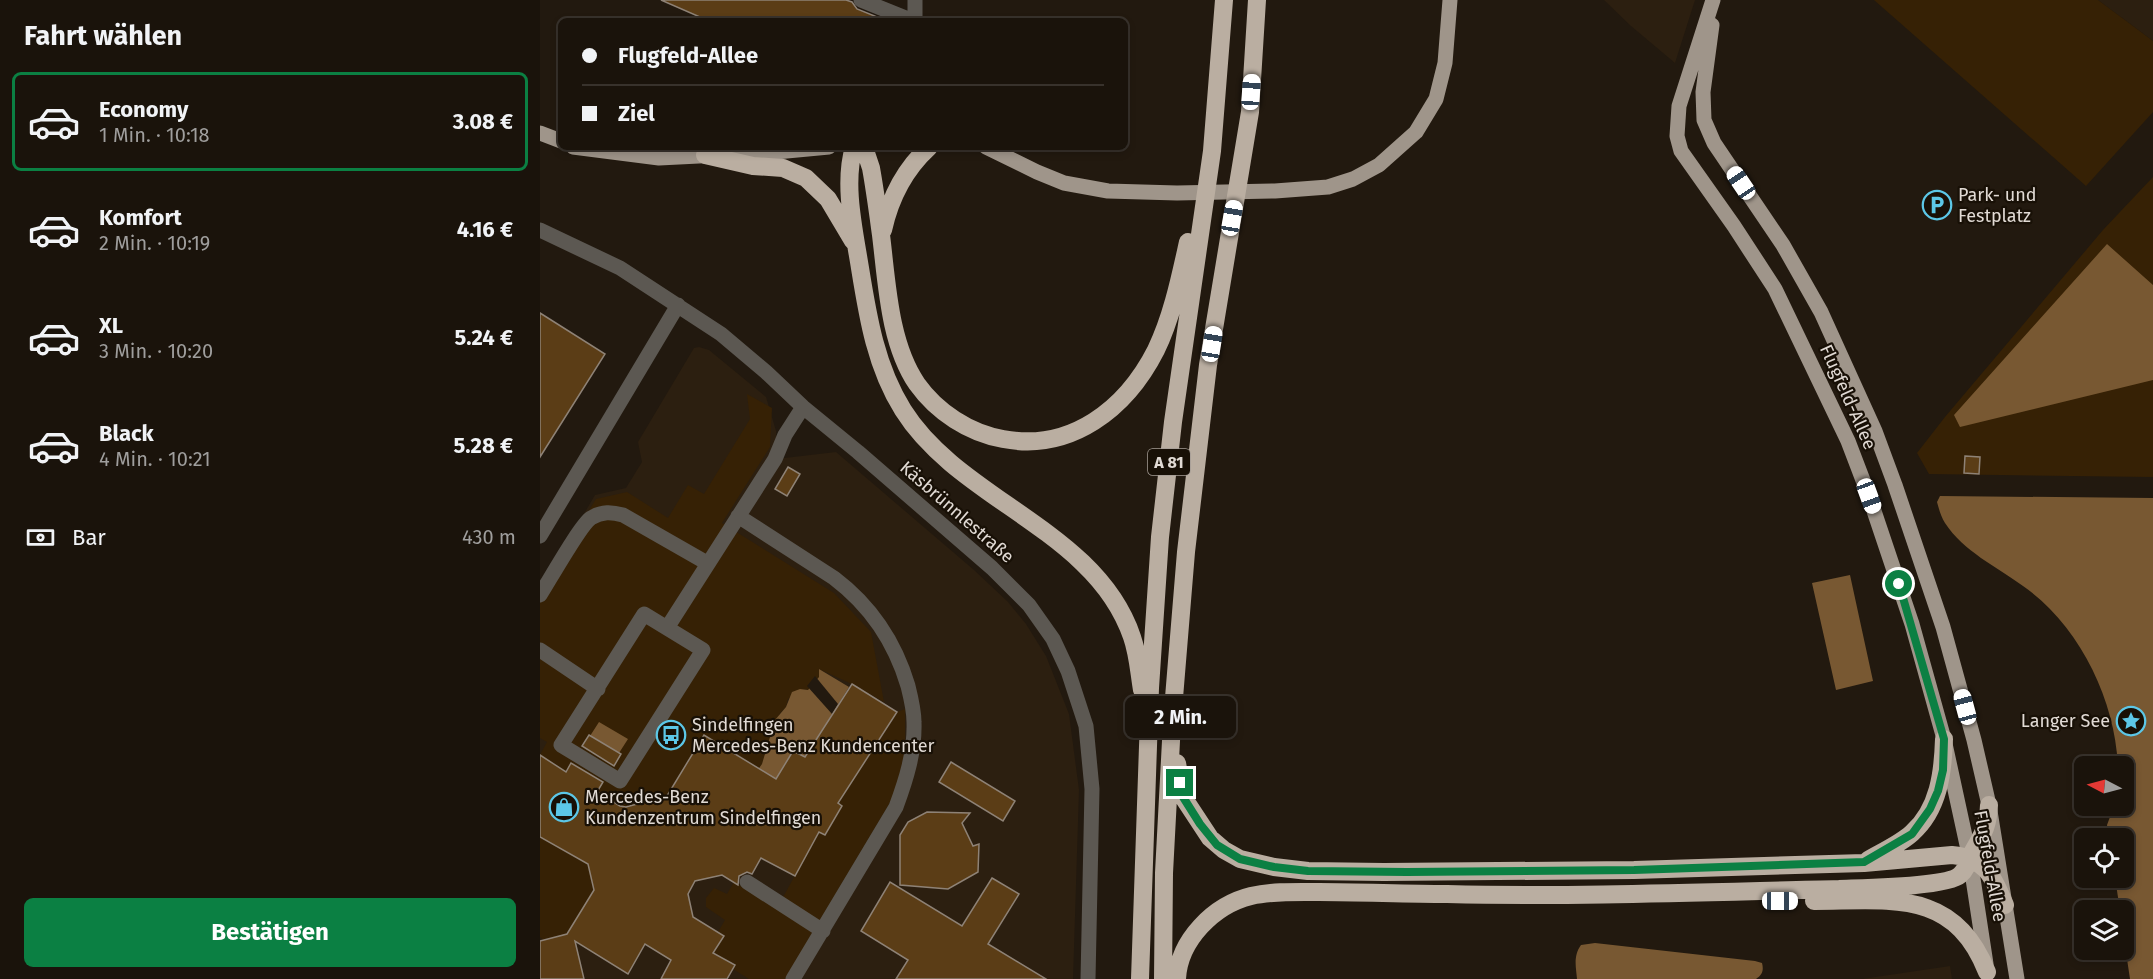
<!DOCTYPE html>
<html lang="de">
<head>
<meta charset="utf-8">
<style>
  :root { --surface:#1a130b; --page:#231c14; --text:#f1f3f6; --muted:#9f9e9d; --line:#38322c; --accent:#0b8043 }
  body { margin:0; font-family:"Fira Sans",sans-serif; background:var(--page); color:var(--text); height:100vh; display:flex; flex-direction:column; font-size:22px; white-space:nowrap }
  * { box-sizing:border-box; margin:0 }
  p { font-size:20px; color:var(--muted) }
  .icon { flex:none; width:33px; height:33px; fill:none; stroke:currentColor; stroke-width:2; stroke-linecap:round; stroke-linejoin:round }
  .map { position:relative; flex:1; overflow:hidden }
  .side { display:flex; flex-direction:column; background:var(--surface); width:540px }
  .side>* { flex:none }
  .guide { position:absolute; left:18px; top:18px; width:570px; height:132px; border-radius:9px; box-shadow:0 3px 9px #0003,0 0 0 2px var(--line); display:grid; align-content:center; height:132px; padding:0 24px; background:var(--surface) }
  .needle { width:39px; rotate:276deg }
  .buttons { position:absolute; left:1534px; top:756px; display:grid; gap:12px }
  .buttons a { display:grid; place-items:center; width:60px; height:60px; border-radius:9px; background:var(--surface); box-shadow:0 3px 9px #0003,0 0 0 2px var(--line); font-size:30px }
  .end { position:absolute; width:27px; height:27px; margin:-14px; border:8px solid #0b8043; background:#fff; box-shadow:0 0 0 3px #fff }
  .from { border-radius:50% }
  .bubble { position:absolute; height:42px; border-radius:9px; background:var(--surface); box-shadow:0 3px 9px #0003,0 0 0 2px var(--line); font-size:20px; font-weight:700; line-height:42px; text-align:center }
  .car { position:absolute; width:18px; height:36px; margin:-18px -9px; border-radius:8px; box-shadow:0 0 4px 2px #0007; background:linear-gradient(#fff 24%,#345 0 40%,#fff 0 76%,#345 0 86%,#fff 0) }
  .guide b { display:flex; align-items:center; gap:21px; height:57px; font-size:22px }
  .guide b+b { border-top:2px solid var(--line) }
  .guide i { width:15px; height:15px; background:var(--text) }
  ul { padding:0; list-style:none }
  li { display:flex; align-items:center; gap:18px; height:99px; margin:0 12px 9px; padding:0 12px; border:3px solid transparent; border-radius:9px }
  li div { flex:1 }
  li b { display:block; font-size:22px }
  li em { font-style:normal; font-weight:700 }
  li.current { border-color:var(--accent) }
  li>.icon { width:54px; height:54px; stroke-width:1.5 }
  h2 { padding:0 24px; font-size:27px; line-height:72px }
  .pay { display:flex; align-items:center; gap:15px; height:66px; padding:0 24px; font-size:22px }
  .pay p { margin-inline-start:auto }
  .primary-button { display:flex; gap:12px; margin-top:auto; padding:12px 24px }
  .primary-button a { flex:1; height:69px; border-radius:9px; background:var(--accent); color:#fff; font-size:24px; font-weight:700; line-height:69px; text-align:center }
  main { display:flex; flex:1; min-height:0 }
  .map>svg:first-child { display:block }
  .built { fill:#2c1f10 }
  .green { fill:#362105 }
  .water { fill:#785832 }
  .pier { fill:#22190f }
  .building { fill:#5b3d16; stroke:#8e8276; stroke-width:1.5 }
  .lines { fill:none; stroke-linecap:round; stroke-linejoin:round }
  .minor { stroke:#5c5852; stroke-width:15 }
  .major { stroke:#9f958a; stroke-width:15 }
  .highway { stroke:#baaea1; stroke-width:18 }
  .route { stroke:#0b8043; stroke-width:8 }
  .labels { text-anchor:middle; stroke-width:4.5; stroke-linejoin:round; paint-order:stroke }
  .shield { fill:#181006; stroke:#a59d96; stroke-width:1.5 }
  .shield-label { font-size:16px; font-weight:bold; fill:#e1dad4 }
  .poi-label { font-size:18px; fill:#e1dad4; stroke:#181006; text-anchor:start }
  .street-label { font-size:18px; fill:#e1dad4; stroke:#181006 }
</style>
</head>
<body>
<main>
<section class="side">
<h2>Fahrt wählen</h2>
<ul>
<li class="current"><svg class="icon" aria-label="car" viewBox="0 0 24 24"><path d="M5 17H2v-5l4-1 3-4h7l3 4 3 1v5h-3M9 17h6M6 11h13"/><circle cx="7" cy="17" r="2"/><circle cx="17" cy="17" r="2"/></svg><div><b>Economy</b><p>1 Min. · 10:18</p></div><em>3.08 €</em></li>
<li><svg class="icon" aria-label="car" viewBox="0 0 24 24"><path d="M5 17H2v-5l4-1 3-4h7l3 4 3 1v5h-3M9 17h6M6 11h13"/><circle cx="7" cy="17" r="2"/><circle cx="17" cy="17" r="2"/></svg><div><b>Komfort</b><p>2 Min. · 10:19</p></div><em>4.16 €</em></li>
<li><svg class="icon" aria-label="car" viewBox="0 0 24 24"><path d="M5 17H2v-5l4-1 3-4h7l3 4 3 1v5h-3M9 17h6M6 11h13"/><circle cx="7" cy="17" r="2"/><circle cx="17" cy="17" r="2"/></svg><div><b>XL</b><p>3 Min. · 10:20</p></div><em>5.24 €</em></li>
<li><svg class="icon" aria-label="car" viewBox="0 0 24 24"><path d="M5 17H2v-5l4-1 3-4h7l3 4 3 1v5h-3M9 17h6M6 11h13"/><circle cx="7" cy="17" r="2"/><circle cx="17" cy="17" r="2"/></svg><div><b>Black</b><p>4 Min. · 10:21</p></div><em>5.28 €</em></li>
</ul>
<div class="pay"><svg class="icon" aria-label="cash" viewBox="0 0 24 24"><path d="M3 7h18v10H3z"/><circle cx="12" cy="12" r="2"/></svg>Bar<p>430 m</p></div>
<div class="primary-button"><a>Bestätigen</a></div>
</section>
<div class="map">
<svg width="1613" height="979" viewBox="0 0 1613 979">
  <rect width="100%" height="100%" fill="#22190f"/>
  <path class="built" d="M1064 0H1155L1135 63 1091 26Z
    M1558 0H1613V41Z
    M159 347 169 350 226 397 236 431V459L296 452 434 570 468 602 486 624 506 656 529 714 539 790 533 979H0V589L55 495 86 488 102 462 98 442 154 348Z
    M1410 966 1412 979H1322Z"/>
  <path class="green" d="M1334 0H1558L1613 41V112L1546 186Z
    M1613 177V477L1389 474 1377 453 1405 417 1563 230Z
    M207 394 232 408 230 447 182 523 294 593 331 632 344 702 312 684 279 669V677L268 690 260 689 248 699 246 707 240 713 222 764 212 778 86 807 80 806 0 755 7 742 0 738V590L56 499 87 492 128 518 148 485 164 494 210 419Z
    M365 709V751L355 794 245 979H209L193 969 195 965 173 953 184 936 178 932 185 920 166 907V898L174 888 187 894 194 882 237 908 279 832 285 835 302 806 298 803 357 712Z
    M0 837 48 864 54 890 27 934 4 940 0 937Z"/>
  <path class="water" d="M1567 244 1613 285V380L1420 427 1414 415Z
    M1400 496 1613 498V979H1590L1584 939V910H1580L1575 878H1584V838H1569L1567 825 1574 806H1584V766H1578C1575 699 1539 625 1483 586 1457 567 1423 551 1405 523 1401 517 1399 509 1397 502Z
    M1310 575 1333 681 1296 690 1272 583Z
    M279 669 309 687 230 816 212 778 222 764 235 720 246 707 252 692 260 689 268 690 279 677Z
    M59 722 88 739 79 753 50 736Z
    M1055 943 1215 961 1222 963C1224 971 1222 975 1216 979H1037C1036 967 1033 956 1041 945Z"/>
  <path class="pier" d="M275 676 298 704 292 714 267 686Z"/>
  <path class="building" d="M121 0H306L312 2 317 9 347 21H169Z
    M0 313 65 354 0 457Z
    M1425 456 1440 457 1439 474 1424 473Z
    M248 467 260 474 247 496 235 489Z
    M312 684 357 712 298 803 302 806 285 835 279 832 255 876 221 858 212 874 207 872 199 876 198 885 182 875 155 881 148 894 153 917 184 936 173 953 195 965 187 979H121L131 960 105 944 88 974 35 941 44 979H0V941L27 934 54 890 48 864 0 837V755L26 772 31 763 63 782 57 792 80 806 86 807 127 796 164 735 236 779 253 751 265 757Z
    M49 735 81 754 74 766 42 746Z
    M411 762 475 801 463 821 399 782Z
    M387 812 430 813 422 823 433 846 439 844 438 872 408 889 360 885V835L368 822Z
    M452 878 479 894 448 944 506 979H356L368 960 321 931 350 882 422 926Z"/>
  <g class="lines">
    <path class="minor" d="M321 0 373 21
      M375 21V0
      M0 230 80 268 181 334 226 372 263 407 318 452 452 568 489 605 513 639 528 671 546 726 552 789 548 979
      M198 516 294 578C331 606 355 642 368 686 371 698 374 711 374 722 375 752 366 780 356 807L253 979
      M0 536 138 305
      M0 595C9 581 41 524 51 518 62 511 72 512 83 515L167 563
      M104 614 163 650 80 781 21 745Z
      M127 628 235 459 245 435 263 407
      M0 650 58 689
      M207 882 283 931"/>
    <path class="major" d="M1173 0 1139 106 1137 136 1141 151 1194 226 1235 289 1308 441 1329 496 1372 624 1404 739 1430 859 1446 964
      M1172 25 1163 92 1164 120 1174 143 1243 245 1281 312 1335 431 1355 485 1403 627 1434 740 1449 805 1477 979
      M0 133 21 141
      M33 147 119 158 236 152 289 147
      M446 147 497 172 524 183 568 191 637 193 735 191 788 187 813 179 839 165 876 132 896 99 905 63 910 0"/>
    <path class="highway" d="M314 147C303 184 314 230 320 268 328 318 336 367 363 410 420 501 556 530 592 637 598 654 599 672 602 690
      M324 147 331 168C335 190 338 213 341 235 347 283 349 343 377 384 397 412 429 433 463 439 531 452 586 409 616 350 632 317 640 278 648 242
      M165 155 213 166 243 168 266 178 288 199 313 241
      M343 230C350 198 365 169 389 147
      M637 763 643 797 670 838 684 850 700 859 734 867 768 871 844 872 1094 870 1324 863 1412 855C1446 858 1453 877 1465 905
      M1328 860C1342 852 1360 844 1372 833 1399 809 1403 772 1404 739
      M1274 901C1350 901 1414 888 1447 972
      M600 979 610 688 620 537 633 422 672 151 684 0
      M623 979 624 873 632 722 646 552 668 365 710 112 717 0
      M637 979C639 940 674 905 711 896 733 891 757 892 779 892 822 892 864 894 907 894 1037 897 1168 892 1299 889 1320 888 1407 887 1420 875 1425 871 1427 865 1429 859 1440 837 1448 831 1449 805"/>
  </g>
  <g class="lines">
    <path class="route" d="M640 783 643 797 660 824 677 845 700 859 734 867 768 871 867 872 1094 870 1324 862 1372 834 1390 809 1398 791 1403 770 1404 739 1359 584"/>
  </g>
  <defs>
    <g id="parking-ring" transform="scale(1.5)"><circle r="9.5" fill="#181006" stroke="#5cc7e7" stroke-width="1.5"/><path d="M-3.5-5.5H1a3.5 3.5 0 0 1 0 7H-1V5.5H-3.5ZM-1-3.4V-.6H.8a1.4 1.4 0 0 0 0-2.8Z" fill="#5cc7e7"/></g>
    <g id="sight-ring" transform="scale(1.5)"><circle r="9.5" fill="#181006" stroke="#5cc7e7" stroke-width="1.5"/><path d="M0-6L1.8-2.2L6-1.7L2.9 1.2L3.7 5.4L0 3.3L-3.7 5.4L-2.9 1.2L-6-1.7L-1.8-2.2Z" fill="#5cc7e7"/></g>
    <g id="bus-ring" transform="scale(1.5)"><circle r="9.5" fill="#181006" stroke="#5cc7e7" stroke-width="1.5"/><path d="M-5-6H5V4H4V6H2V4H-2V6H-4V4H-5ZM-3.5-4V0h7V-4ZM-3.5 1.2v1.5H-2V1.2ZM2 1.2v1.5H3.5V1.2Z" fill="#5cc7e7"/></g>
    <g id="shop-ring" transform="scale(1.5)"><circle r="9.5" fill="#181006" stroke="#5cc7e7" stroke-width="1.5"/><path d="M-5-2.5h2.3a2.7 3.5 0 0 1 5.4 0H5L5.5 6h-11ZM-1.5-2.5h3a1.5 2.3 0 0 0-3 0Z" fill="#5cc7e7"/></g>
  </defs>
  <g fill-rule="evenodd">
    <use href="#parking-ring" x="1397" y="205"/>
    <use href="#sight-ring" x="1591" y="721"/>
    <use href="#bus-ring" x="131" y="735"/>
    <use href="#shop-ring" x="24" y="807"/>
  </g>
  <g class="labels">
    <rect class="shield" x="608" y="449" width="42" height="26" rx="4.5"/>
    <g class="shield-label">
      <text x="629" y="468">A 81</text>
    </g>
    <g class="poi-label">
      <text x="1418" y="201">Park- und<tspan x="1418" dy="21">Festplatz</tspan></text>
      <text x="1570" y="727" text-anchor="end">Langer See</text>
      <text x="152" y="731">Sindelfingen<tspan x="152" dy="21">Mercedes-Benz Kundencenter</tspan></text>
      <text x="45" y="803">Mercedes-Benz<tspan x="45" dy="21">Kundenzentrum Sindelfingen</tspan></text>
    </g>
    <g class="street-label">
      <text transform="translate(1308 397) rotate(66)" y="6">Flugfeld-Allee</text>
      <text transform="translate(417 512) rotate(41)" y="6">Käsbrünnlestraße</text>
      <text transform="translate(1450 866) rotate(80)" y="6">Flugfeld-Allee</text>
    </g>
  </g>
</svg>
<div class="buttons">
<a><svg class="needle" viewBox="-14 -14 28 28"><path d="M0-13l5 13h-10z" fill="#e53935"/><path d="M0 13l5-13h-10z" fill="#9f9e9d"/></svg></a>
<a><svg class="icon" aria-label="locate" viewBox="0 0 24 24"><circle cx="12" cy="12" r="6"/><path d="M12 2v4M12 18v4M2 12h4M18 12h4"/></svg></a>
<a><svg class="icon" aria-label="layers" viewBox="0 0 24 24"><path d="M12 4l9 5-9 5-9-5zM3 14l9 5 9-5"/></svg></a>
</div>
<i class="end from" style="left:1359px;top:584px"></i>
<i class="end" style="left:640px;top:783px"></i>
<div class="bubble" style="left:585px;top:696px;width:111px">2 Min.</div>
<i class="car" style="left:711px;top:92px;rotate:4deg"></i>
<i class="car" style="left:1201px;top:183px;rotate:326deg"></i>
<i class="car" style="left:692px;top:218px;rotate:10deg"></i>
<i class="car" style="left:672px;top:344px;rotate:9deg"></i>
<i class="car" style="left:1329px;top:496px;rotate:160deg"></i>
<i class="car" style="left:1425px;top:707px;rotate:345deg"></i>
<i class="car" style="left:1240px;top:901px;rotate:90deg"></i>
<div class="guide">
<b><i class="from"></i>Flugfeld-Allee</b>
<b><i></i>Ziel</b>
</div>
</div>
</main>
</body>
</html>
